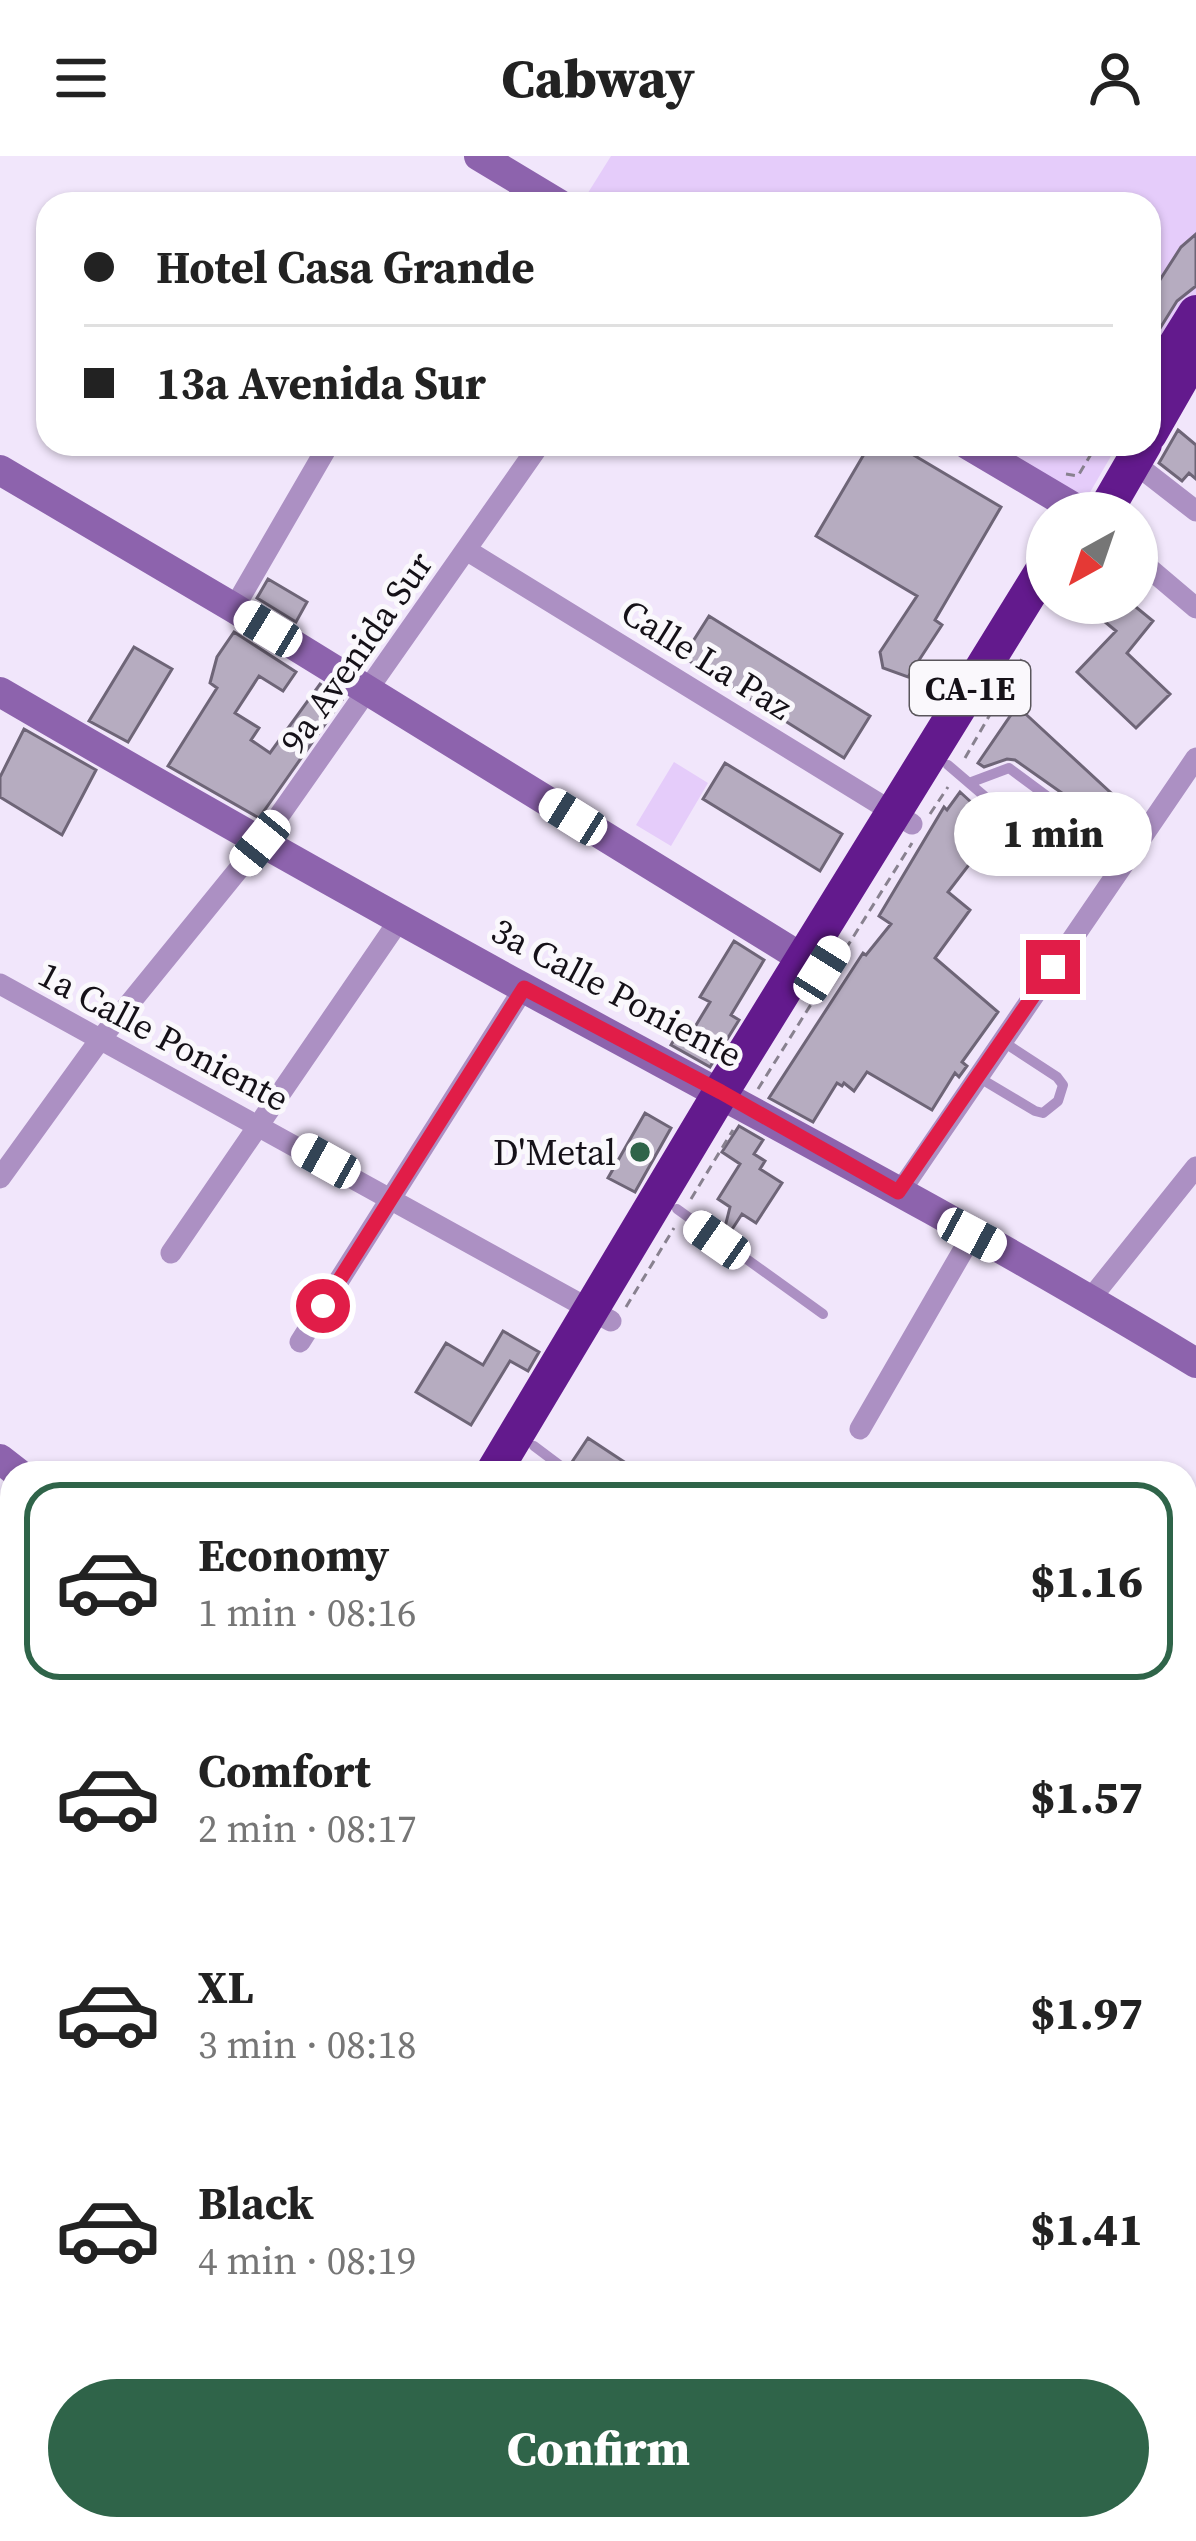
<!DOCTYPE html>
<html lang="en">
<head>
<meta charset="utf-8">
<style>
  :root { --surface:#fff; --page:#f2f2f2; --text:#222; --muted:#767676; --line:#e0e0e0; --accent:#2f6449 }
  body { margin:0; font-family:"Source Serif 4",serif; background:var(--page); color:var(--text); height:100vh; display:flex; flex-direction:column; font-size:45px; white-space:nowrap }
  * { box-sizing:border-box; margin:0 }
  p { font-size:39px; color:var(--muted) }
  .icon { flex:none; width:66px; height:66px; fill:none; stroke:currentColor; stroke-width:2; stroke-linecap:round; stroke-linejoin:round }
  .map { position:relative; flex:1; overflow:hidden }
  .sheet { position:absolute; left:0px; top:1305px; width:1197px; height:1080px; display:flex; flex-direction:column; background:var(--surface); border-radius:36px 36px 0 0; box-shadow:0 3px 9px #0004 }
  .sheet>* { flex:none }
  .guide { position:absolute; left:36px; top:36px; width:1125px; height:264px; border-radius:36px; box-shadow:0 3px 9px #0004; display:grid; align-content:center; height:264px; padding:0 48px; background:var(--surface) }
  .needle { width:78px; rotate:220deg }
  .buttons { position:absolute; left:1026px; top:336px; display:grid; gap:24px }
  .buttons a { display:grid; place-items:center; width:132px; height:132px; border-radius:50%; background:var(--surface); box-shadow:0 3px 9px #0004; font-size:60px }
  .end { position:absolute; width:54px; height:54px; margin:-27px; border:15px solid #e11d48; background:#fff; box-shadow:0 0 0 6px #fff }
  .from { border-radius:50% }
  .bubble { position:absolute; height:84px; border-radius:42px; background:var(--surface); box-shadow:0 3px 9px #0004; font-size:39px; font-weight:800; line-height:84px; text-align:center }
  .car { position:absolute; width:36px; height:72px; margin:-36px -18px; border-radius:15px; box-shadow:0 0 9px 3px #0007; background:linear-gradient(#fff 24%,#345 0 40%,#fff 0 76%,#345 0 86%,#fff 0) }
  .guide b { display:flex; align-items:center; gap:42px; height:114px; font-size:45px }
  .guide b+b { border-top:3px solid var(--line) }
  .guide i { width:30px; height:30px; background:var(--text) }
  ul { padding:21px 0 0; list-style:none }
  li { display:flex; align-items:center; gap:36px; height:198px; margin:0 24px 18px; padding:0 24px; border:6px solid transparent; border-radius:36px }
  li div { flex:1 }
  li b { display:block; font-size:45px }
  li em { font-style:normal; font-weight:800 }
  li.active { border-color:var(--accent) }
  li>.icon { width:108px; height:108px; stroke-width:1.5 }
  .button { display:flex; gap:24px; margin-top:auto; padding:24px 48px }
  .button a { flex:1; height:138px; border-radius:72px; background:var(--accent); color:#fff; font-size:48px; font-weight:800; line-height:138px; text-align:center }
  header { display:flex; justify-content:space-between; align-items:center; height:156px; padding:0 48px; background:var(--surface); font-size:54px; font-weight:800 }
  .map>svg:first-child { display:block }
  .green { fill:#e5ccfa }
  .building { fill:#b6acc0; stroke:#6e6577; stroke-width:3 }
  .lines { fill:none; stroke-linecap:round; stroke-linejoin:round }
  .path { stroke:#88818f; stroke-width:3; stroke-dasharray:9 6; stroke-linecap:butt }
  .lane { stroke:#ac90c3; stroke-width:10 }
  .street { stroke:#ac90c3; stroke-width:21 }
  .secondary { stroke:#8d63ad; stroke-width:30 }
  .highway { stroke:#631a8d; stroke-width:36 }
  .route { stroke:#e11d48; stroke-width:15 }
  .poi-dot { fill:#2f6449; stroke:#faf8fc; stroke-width:4.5 }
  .labels { text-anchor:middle; stroke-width:10; stroke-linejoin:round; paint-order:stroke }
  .shield { fill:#faf8fc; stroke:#5a565c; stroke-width:3 }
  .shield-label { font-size:33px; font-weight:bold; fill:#151118 }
  .street-label { font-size:36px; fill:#151118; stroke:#faf8fc }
  .poi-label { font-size:36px; fill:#151118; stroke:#faf8fc; text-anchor:end }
</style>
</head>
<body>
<header><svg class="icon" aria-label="menu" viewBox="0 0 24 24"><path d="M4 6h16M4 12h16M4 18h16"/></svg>Cabway<svg class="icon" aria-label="person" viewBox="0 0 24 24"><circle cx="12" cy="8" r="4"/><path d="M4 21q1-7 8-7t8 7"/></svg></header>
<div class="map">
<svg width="1196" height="2385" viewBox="0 0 1196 2385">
  <rect width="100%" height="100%" fill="#f1e6fb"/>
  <path class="green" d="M611 0H1196V156L1149 235V48H581Z
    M987 288H1118L1085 345Z
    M674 606 708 627 671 690 636 669Z
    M1185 1993 1196 1997V2385H566L552 2373H1185Z"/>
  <path class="building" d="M1196 78V130L1177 145 1149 190V141L1181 91Z
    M1178 274 1196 289V323L1189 317 1182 325 1159 307Z
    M870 288H895L1001 351 935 464 942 469 908 521 883 512 880 496 917 440 816 380Z
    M268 423 307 446 296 466 257 442Z
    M1082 447H1131L1153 465 1127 497 1170 538 1136 572 1077 516 1116 475Z
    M709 460 870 560 844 602 683 501Z
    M234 476 296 516 283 535 259 520 235 557 259 572 251 584 270 597 320 528 342 544 259 662 168 610 217 532 210 527 217 501Z
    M134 491 172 513 128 586 89 565Z
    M1017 550 1137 661 1119 687 1108 686 1107 675 1086 654 1015 604 1007 603 984 611 978 607Z
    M24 573 96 614 62 679 0 641V621Z
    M725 607 842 678 820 715 703 643Z
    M960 636 972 647 968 673 985 688 948 736 970 754 935 802 998 856 962 906 967 910 959 921 955 917 932 954 867 916 854 935 844 927 842 930 837 927 813 966 769 942 863 797 866 799 891 768 879 760 944 651 947 654Z
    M734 785 764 804 731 859 739 864 710 911 671 889 681 872 690 879 710 846 700 841Z
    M645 957 671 972 635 1036 608 1022Z
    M739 970 763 984 754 998 765 1005 760 1013 782 1027 756 1067 742 1058 729 1078 724 1075 730 1051 718 1043 740 1008 722 996Z
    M503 1175 539 1196 528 1215 510 1205 471 1269 416 1236 446 1187 483 1209Z
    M588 1282 641 1317H580L572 1306Z"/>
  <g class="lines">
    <path class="path" d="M1066 318 1078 320 1097 288
      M1038 382 1042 362
      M965 602 1023 501
      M930 658 948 631
      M758 933 912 687
      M691 1043 733 974
      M626 1151 674 1072"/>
    <path class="lane" d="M948 609 1059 704C1073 708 1077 702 1085 692L1130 699
      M969 627 1009 612 1086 669 1091 677 1085 692
      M978 921 1035 955 1043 957 1058 945 1063 929 1057 921 1002 885
      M677 1053 823 1158
      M534 1290 570 1317"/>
    <path class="street" d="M1133 306 1196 355
      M468 395 912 668
      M1137 402 1196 452
      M234 452 329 288
      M0 828 611 1165
      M0 1022 99 885 260 687 540 288
      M899 1037 1196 602
      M171 1097 400 763
      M1091 1142 1196 1011
      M300 1186 524 832
      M860 1273 972 1079
      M1185 1462 1196 1447
      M1185 1486 1196 1493
      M0 1727 12 1735
      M0 1765 12 1754
      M1185 1778 1196 1784
      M1185 1882 1196 1868
      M0 2184 12 2189
      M338 2373 357 2385
      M469 2373 487 2385
      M184 2385 191 2373
      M378 2385 386 2373"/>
    <path class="secondary" d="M479 0 559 48
      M967 288 1083 357
      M0 314 234 452 805 804
      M0 536C173 637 347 735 522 831 748 954 976 1073 1196 1207
      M0 1303 18 1317
      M0 1462 12 1469
      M1185 1971 1196 1974
      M0 2352 12 2360
      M33 2373 51 2385"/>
    <path class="highway" d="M1160 215 1196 157
      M1149 278 1196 196
      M1104 357 1144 288
      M493 1317 721 936 1047 408
      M0 2136 12 2116"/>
  </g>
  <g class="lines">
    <path class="route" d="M323 1150 524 832 721 936 898 1036 1053 811"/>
  </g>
  <circle class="poi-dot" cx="640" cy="996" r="12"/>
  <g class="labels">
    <rect class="shield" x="910" y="505" width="120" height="54" rx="9"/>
    <g class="shield-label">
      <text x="970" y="544">CA-1E</text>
    </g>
    <g class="street-label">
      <text transform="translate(356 496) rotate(-55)" y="13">9a Avenida Sur</text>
      <text transform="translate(707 503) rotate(32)" y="13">Calle La Paz</text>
      <text transform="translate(617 836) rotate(28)" y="13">3a Calle Poniente</text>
      <text transform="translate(164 880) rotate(28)" y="13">1a Calle Poniente</text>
    </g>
    <g class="poi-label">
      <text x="616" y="1009">D'Metal</text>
    </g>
  </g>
</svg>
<div class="buttons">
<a><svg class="needle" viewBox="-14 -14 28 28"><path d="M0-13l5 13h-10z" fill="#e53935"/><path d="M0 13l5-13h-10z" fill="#767676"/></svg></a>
</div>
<i class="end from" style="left:323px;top:1150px"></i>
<i class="end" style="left:1053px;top:811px"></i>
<div class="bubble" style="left:954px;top:636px;width:198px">1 min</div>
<i class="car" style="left:268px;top:473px;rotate:301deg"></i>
<i class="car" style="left:573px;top:661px;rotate:302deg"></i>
<i class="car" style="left:260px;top:687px;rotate:219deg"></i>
<i class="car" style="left:822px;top:814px;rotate:32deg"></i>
<i class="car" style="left:326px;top:1005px;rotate:299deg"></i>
<i class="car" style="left:972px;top:1079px;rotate:118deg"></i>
<i class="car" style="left:717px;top:1084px;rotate:305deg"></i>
<div class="guide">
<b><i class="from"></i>Hotel Casa Grande</b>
<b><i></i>13a Avenida Sur</b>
</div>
<section class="sheet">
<ul>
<li class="active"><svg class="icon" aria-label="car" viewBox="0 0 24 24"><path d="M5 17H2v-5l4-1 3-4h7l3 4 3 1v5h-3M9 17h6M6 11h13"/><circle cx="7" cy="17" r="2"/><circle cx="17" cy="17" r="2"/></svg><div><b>Economy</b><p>1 min · 08:16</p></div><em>$1.16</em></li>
<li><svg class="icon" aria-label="car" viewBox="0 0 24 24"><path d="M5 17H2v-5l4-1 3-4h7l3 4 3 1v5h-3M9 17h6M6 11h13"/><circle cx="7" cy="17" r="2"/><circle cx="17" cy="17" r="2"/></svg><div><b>Comfort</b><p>2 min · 08:17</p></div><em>$1.57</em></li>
<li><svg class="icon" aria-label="car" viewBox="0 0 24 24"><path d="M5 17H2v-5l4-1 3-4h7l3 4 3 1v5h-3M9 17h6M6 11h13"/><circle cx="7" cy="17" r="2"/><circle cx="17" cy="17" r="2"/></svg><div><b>XL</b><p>3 min · 08:18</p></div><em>$1.97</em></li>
<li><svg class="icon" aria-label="car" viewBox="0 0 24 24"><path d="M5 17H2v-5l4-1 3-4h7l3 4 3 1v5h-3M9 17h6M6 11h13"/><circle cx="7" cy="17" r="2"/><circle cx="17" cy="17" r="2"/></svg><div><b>Black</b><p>4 min · 08:19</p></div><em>$1.41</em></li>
</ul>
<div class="button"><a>Confirm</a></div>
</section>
</div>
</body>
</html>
